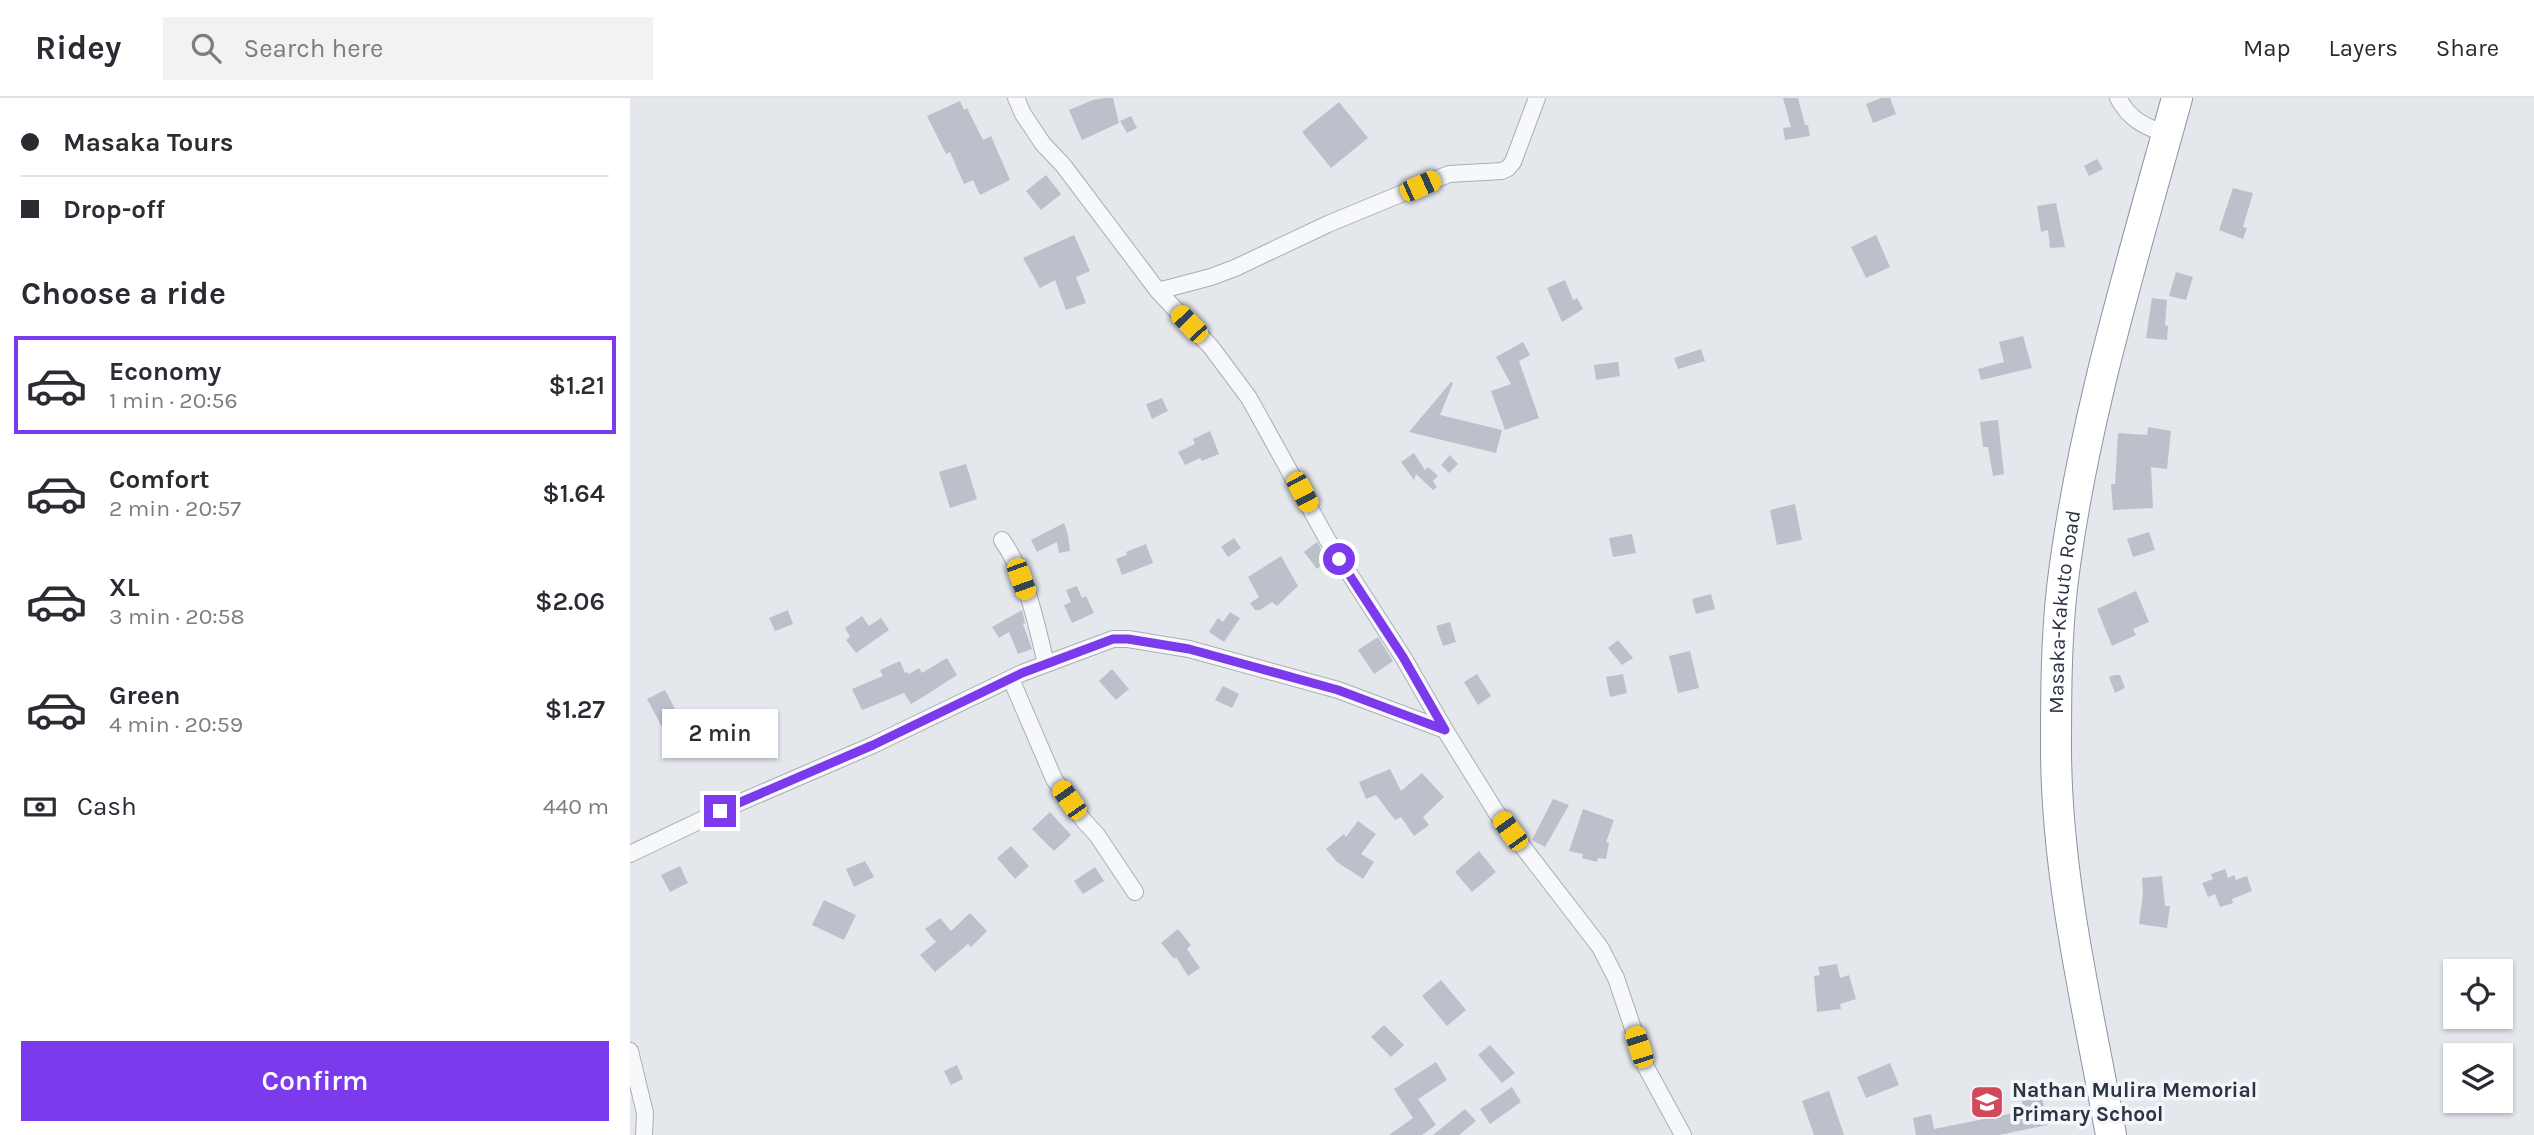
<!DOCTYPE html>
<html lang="en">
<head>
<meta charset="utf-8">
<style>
  :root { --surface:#fff; --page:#f2f2f3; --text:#2b2b33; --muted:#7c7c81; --line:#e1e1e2; --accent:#7c3aed }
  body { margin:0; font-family:Karla,sans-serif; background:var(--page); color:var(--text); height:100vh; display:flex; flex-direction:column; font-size:26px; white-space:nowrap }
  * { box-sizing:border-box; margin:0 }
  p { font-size:23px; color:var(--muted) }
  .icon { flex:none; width:38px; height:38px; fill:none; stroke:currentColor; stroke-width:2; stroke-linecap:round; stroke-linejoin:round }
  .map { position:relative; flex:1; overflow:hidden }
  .details { display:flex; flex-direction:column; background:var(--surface); width:630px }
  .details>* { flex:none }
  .guide { display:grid; align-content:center; height:154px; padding:0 21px; background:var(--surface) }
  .tools { position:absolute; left:1813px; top:861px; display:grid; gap:14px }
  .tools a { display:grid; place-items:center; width:70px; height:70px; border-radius:0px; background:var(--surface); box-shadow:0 2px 5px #0004; font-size:35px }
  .end { position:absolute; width:32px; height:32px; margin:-16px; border:9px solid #7c3aed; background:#fff; box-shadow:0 0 0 4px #fff }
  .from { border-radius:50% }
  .bubble { position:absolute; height:49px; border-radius:0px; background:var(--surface); box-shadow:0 2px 5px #0004; font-size:23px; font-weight:600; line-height:49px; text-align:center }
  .car { position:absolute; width:21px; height:42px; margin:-21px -10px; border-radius:9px; box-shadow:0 0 5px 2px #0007; background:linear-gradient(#f5c518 24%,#345 0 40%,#f5c518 0 76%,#345 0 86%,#f5c518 0) }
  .guide b { display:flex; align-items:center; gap:24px; height:66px; font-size:26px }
  .guide b+b { border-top:2px solid var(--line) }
  .guide i { width:18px; height:18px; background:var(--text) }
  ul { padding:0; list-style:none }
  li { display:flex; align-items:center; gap:21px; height:98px; margin:0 14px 10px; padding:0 7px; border:4px solid transparent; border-radius:0px }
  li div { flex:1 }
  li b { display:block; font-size:26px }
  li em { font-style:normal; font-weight:600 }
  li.selected { border-color:var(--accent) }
  li>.icon { width:63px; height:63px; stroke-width:1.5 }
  h2 { padding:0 21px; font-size:32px; line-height:84px }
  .pay { display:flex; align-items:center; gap:18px; height:77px; padding:0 21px; font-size:26px }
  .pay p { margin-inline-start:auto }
  .button { display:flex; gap:14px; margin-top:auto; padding:14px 21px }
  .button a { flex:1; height:80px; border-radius:0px; background:var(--accent); color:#fff; font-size:28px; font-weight:600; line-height:80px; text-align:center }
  header { display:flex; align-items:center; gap:42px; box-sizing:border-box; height:98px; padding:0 35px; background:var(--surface); border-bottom:2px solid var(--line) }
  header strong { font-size:33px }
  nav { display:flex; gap:38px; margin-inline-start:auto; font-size:24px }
  .search { width:490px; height:63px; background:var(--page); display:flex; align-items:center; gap:18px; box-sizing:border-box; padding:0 24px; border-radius:0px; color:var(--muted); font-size:26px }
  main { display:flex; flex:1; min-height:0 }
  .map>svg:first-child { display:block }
  .building { fill:#bbc0ca }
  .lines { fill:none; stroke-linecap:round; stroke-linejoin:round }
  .street-casing { stroke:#a9aeb7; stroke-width:18 }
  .highway-casing { stroke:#8b94a3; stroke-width:32 }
  .street { stroke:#f7f8fa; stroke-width:16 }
  .highway { stroke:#fff; stroke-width:30 }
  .route { stroke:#7c3aed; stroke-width:9 }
  .labels { text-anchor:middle; stroke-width:7; stroke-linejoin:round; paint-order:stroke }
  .street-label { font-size:21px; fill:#2b3445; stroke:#f4f6f9 }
  .poi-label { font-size:21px; font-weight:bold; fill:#2b3445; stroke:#f4f6f9; text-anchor:start }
</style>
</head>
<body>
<header>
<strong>Ridey</strong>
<div class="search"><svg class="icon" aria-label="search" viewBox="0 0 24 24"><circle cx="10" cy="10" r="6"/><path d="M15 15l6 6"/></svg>Search here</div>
<nav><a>Map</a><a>Layers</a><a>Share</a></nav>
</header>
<main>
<section class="details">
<div class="guide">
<b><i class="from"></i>Masaka Tours</b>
<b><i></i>Drop-off</b>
</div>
<h2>Choose a ride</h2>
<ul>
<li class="selected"><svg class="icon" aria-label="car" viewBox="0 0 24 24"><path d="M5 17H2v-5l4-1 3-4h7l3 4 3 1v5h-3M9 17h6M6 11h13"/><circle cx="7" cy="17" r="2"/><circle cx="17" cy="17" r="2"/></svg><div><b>Economy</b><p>1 min · 20:56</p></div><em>$1.21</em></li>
<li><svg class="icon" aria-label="car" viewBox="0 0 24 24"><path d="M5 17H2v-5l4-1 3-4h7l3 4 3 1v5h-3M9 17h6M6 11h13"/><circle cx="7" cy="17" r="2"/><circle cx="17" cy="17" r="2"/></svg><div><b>Comfort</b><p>2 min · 20:57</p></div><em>$1.64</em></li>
<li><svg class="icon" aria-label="car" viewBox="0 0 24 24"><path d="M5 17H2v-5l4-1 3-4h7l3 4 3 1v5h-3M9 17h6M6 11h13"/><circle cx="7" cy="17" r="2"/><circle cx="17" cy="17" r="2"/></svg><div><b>XL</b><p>3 min · 20:58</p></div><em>$2.06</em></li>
<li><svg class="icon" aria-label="car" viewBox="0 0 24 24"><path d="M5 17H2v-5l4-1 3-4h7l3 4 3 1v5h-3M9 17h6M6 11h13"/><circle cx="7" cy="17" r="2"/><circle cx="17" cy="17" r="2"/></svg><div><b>Green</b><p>4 min · 20:59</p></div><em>$1.27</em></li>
</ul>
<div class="pay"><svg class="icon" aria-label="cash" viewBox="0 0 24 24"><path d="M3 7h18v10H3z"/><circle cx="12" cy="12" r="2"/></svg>Cash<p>440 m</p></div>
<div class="button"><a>Confirm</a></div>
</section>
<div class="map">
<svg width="1904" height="1037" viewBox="0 0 1904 1037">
  <rect width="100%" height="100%" fill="#e4e7ec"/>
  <path class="building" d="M475 0H483L489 25 452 42 439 12 463 2Z
    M1153 0H1168L1175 27H1178L1180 38 1155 42 1153 30 1161 29Z
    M1251 0H1260L1266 16 1243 25 1236 6Z
    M330 3 334 12 337 10 353 42 361 38 380 82 350 97 343 82 334 86 320 54 316 56 297 18Z
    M709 4 738 40 701 70 672 34Z
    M501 18 507 30 497 35 490 23Z
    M1467 61 1473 71 1459 78 1454 68Z
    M416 77 431 96 411 112 396 93Z
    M1603 90 1623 95 1613 129 1617 130 1613 141 1589 132Z
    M1426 105 1435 149 1420 150 1418 132 1411 134 1407 108Z
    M444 137 460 173 446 179 456 205 436 212 425 182 410 190 393 160Z
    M1246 137 1260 169 1236 180 1221 149Z
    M1546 174 1563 179 1556 202 1539 198Z
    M935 182 943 202 947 200 953 211 932 224 917 190Z
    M1522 200 1537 202 1535 227 1538 228 1537 242 1516 240Z
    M1393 238 1402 270 1351 282 1348 271 1374 264 1369 244Z
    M893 244 900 257 889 263 909 320 875 332 861 293 881 286 866 259Z
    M1071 251 1075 263 1048 271 1044 260Z
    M988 264 990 278 966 282 964 267Z
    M821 284 823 285 810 317 872 332 866 355 779 334Z
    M532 300 538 313 522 321 516 306Z
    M1368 322 1374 376 1363 378 1358 349H1353L1350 324Z
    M1518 329 1541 333 1537 371 1521 369 1523 410 1483 412 1481 386H1485L1488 335 1517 337Z
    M580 333 589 356 572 363 570 360 555 367 548 354 565 346 563 341Z
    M784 355 795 372 798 369 808 378 803 383 807 389 803 392 786 376 784 382 771 364Z
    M820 357 828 366 819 375 811 367Z
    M336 366 347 401 320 410 309 374Z
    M1165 406 1172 442 1147 447 1140 412Z
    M434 425 438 437 440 453 429 455 427 444 407 454 401 442Z
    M1519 434 1525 452 1503 459 1497 441Z
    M1002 436 1006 455 983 459 979 440Z
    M604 440 611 450 598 459 591 449Z
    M687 444 698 462 687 471 674 454Z
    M516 446 523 465 492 477 486 461 497 457 496 454Z
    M651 458 668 488 647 508 642 504 630 512H625L620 505 629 499 618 479Z
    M447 488 452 500 456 498 464 515 442 525 434 507 441 504 436 492Z
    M1506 493 1519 524 1503 531 1506 537 1482 548 1467 511Z
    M1081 496 1085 511 1066 516 1062 501Z
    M158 512 163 526 145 533 139 520Z
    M392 512 395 525 393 526 402 551 388 556 379 534 369 540 362 529Z
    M600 514 610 520 594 544 579 534 588 520 593 524Z
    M232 518 239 528 251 520 259 532 226 555 216 542 220 539 215 530Z
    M820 524 826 544 813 548 806 528Z
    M748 539 763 563 744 576 728 552Z
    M988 542 1003 560 992 567 978 550Z
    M1060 553 1069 590 1048 595 1039 558Z
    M317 560 327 577 296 597 281 606 274 595 232 612 222 591 253 578 250 572 270 563 275 575 277 574 279 576 289 570 292 575Z
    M482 571 499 591 486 602 469 583Z
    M847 576 861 598 848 607 834 584Z
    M993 576 997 595 980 599 976 579Z
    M1485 577H1490L1495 590 1485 595 1479 579Z
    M593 588 609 596 602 610 585 602Z
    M35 592 50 620 32 629 17 601Z
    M760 671 771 693 792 675 814 699 793 719 799 727 784 738 771 719 765 722 746 697 736 701 729 684Z
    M923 701 939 707 915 749 902 742Z
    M953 711 984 722 976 744 979 745 976 761 968 760 967 764 952 760 953 756 939 753Z
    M420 714 441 737 424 753 402 731Z
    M728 723 746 736 731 756 744 764 733 781 707 764 696 751 714 736 716 739Z
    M381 748 399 768 385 781 367 760Z
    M849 753 866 774 842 794 825 774Z
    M235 763 244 779 224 789 216 771Z
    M50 768 58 785 40 794 31 777Z
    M465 769 474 783 453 796 444 783Z
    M1595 771 1598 780 1604 777 1606 782 1617 778 1622 793 1602 801 1603 805 1590 809 1585 796 1578 799 1572 785 1583 781 1581 776Z
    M1532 778 1535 808H1540L1537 830 1509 826 1513 796 1512 780Z
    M194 802 226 817 214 842 182 827Z
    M340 815 357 833 341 849 338 846 305 874 290 857 306 844 295 831 310 820 321 833Z
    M548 831 561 847 557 851 570 870 558 878 546 859 544 861 531 845Z
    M1207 866 1210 880 1219 877 1226 901 1210 906 1211 911 1187 914 1184 878 1190 877 1188 869Z
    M811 882 836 912 817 928 792 898Z
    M754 927 774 947 761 959 741 939Z
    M860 947 885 975 872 985 848 957Z
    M806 964 817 982 788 1001 806 1027 792 1037H759L783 1020 764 991Z
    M1260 965 1269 987 1236 1000 1227 979Z
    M327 967 333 981 321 987 314 973Z
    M882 989 891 1004 860 1026 850 1011Z
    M1410 990 1418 1027 1369 1037H1286L1283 1020 1301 1016 1304 1031 1394 1013 1390 994Z
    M1199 993 1214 1037H1184L1172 1003Z
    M835 1011 846 1023 829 1037H803Z"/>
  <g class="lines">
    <g class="street-casing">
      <path id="street" d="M386 0 393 16 413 46 433 67 528 193 581 249 619 300 697 441 773 559 815 632 866 714 970 849 986 880 1016 969 1053 1037
        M1488 0C1501 23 1513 27 1537 37
        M528 193 581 179 605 170 698 126 819 76 872 73 878 70 883 64 907 0
        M372 442C397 478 406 524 416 566
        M381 581 424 681 454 723 467 737 505 794
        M0 756 90 713 243 647 392 575 483 541H498L559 551 708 592 815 632
        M0 953 15 1015 14 1037"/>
    </g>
    <g class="highway-casing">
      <g id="highway">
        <path id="s1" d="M1481 1037C1458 911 1427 783 1426 654 1426 600 1426 544 1432 490 1452 324 1503 161 1547 0"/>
      </g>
    </g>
    <use href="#street" class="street"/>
    <use href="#highway" class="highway"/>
  </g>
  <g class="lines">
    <path class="route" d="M90 713 243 647 392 575 483 541H498L559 551 708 592 815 632 773 559 709 461"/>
  </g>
  <defs>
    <g id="school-square" transform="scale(1.75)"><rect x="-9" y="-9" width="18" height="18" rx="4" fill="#d1495b" stroke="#f4f6f9"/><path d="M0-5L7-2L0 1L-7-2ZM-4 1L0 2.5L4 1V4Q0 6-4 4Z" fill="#fff"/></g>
  </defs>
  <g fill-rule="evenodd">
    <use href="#school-square" x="1357" y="1004"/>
  </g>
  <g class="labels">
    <g class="street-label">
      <text dy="7" stroke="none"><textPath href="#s1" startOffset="528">Masaka-Kakuto Road</textPath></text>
    </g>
    <g class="poi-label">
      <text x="1382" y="999">Nathan Mulira Memorial<tspan x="1382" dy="24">Primary School</tspan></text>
    </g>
  </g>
</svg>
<div class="tools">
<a><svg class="icon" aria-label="locate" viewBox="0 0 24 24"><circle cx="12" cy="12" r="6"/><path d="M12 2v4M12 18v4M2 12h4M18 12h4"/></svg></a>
<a><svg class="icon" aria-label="layers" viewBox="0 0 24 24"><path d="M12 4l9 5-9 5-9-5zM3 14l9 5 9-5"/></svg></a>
</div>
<i class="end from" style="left:709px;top:461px"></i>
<i class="end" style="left:90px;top:713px"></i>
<div class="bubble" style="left:32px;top:611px;width:116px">2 min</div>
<i class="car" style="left:790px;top:88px;rotate:66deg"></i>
<i class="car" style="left:559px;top:226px;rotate:316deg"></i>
<i class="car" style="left:672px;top:394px;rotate:152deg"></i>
<i class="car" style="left:391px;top:481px;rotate:160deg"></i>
<i class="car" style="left:439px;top:702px;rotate:325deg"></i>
<i class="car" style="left:880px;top:733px;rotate:324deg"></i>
<i class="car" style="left:1009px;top:949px;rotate:342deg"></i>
</div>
</main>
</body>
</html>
